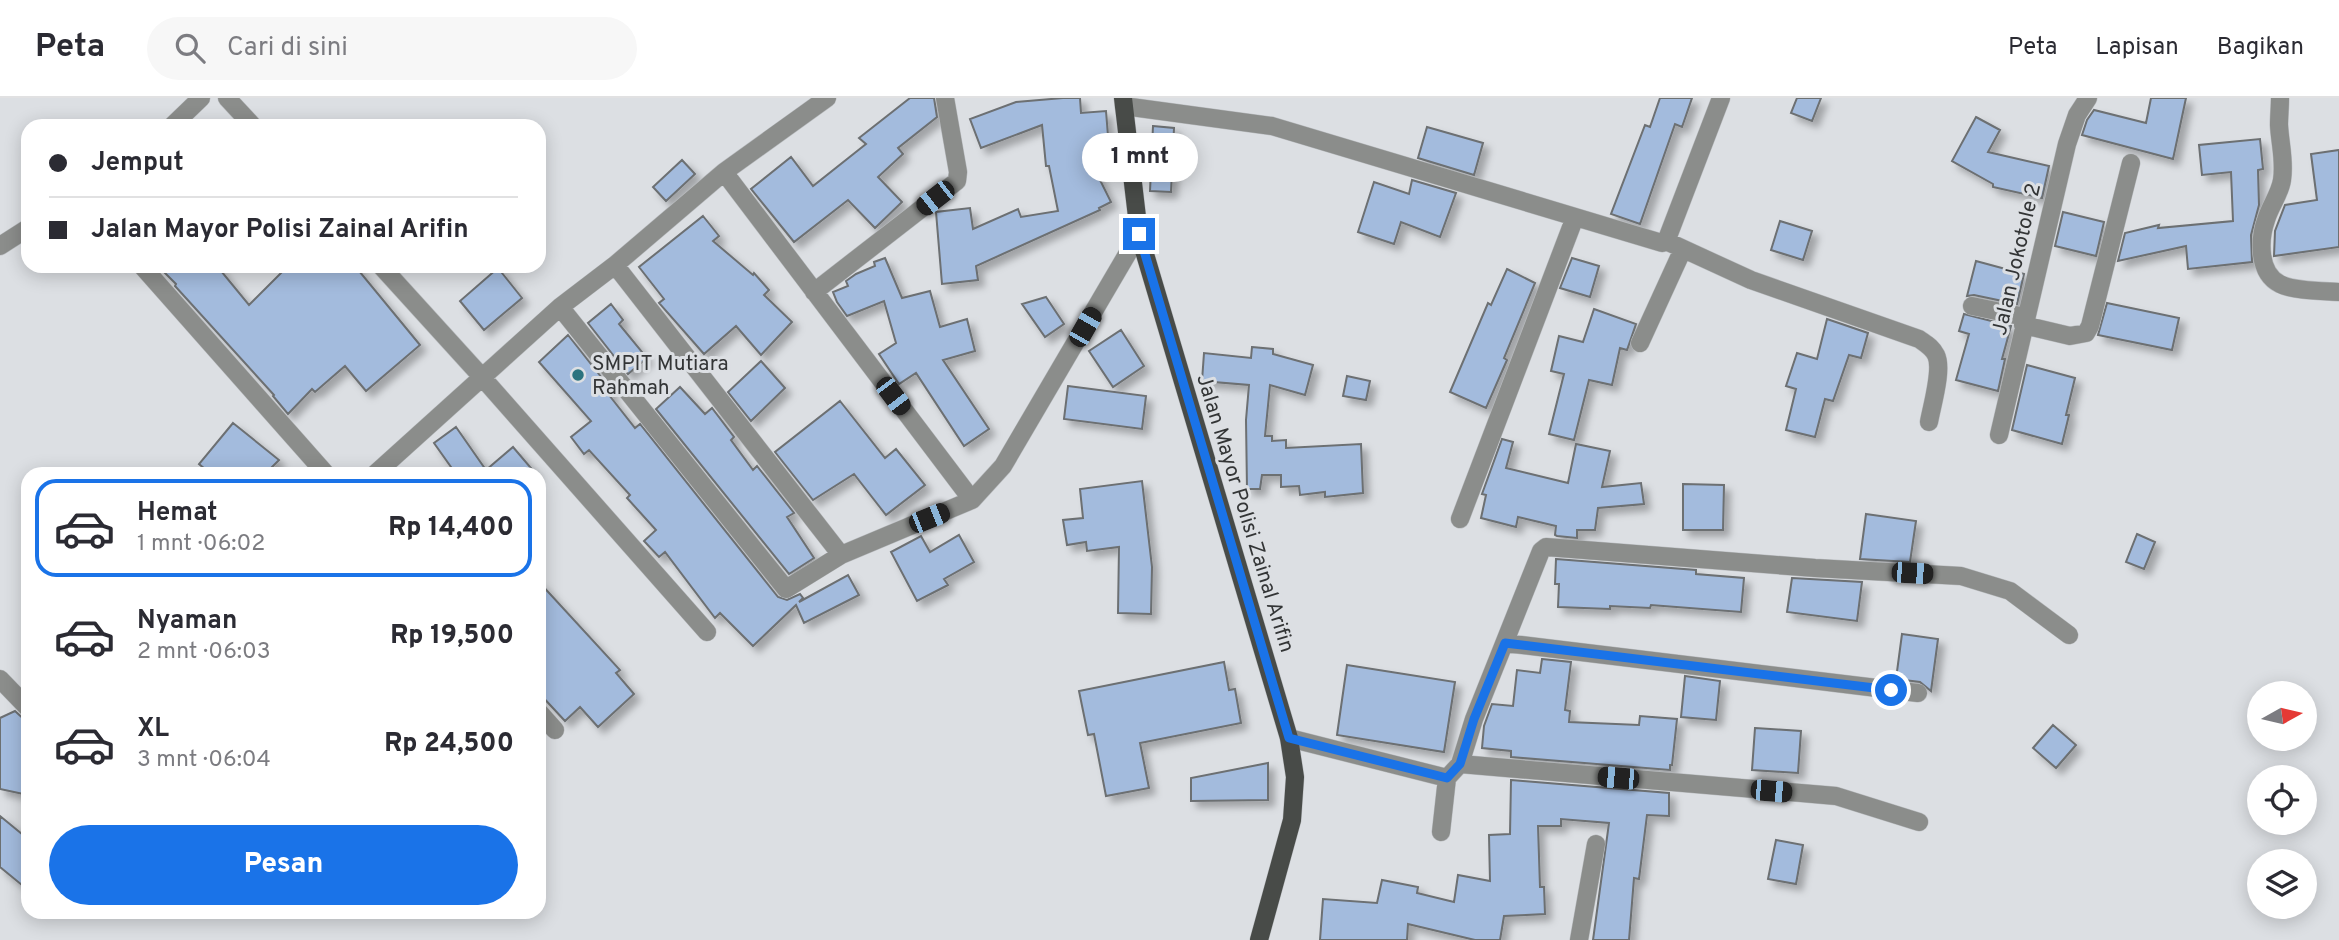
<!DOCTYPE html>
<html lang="id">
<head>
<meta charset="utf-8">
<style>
  :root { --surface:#fff; --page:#f7f7f7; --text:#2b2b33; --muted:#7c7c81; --line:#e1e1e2; --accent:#1a73e8 }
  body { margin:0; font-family:Overpass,sans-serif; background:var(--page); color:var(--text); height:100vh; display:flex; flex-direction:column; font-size:26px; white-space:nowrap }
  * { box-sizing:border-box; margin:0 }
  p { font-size:23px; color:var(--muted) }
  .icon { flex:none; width:38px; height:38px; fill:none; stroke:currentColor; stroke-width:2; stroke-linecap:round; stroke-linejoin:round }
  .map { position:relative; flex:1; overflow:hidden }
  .drawer { position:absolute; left:21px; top:369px; width:525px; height:452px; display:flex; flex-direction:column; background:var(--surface); border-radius:21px; box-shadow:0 4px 18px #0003 }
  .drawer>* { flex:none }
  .banner { position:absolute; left:21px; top:21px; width:525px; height:154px; border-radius:21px; box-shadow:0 4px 18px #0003; display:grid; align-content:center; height:154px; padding:0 28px; background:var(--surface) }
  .needle { width:46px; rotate:82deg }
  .tools { position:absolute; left:2247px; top:583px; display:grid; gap:14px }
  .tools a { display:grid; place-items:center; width:70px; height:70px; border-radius:50%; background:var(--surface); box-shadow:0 4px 18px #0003; font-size:35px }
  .end { position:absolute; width:32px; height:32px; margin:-16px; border:9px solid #1a73e8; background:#fff; box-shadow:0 0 0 4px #fff }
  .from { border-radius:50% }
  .bubble { position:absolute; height:49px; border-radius:24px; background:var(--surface); box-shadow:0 4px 18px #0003; font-size:23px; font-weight:800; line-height:49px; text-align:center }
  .car { position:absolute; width:21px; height:42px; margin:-21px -10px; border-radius:9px; box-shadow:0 0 5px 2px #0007; background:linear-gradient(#222 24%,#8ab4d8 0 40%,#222 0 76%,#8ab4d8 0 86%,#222 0) }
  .banner b { display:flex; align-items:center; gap:24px; height:66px; font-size:26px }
  .banner b+b { border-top:2px solid var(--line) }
  .banner i { width:18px; height:18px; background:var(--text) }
  ul { padding:12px 0 0; list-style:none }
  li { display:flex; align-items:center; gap:21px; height:98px; margin:0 14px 10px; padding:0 14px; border:4px solid transparent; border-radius:21px }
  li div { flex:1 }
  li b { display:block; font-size:26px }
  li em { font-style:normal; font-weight:800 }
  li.active { border-color:var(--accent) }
  li>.icon { width:63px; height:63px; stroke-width:1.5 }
  .cta { display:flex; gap:14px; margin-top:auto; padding:14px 28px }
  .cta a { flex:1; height:80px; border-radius:42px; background:var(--accent); color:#fff; font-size:28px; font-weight:800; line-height:80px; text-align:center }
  header { display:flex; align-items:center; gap:42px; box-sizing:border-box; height:98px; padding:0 35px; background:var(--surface); border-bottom:2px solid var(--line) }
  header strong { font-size:33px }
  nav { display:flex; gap:38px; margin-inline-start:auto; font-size:24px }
  .search { width:490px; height:63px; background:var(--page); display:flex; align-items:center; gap:18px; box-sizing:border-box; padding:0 24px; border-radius:38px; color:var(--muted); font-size:26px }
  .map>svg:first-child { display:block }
  .building { fill:#a3bbdd; stroke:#6c6f72; stroke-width:2; filter:url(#shadow) }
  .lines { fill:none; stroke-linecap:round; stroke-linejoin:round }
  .minor-casing { stroke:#babdc0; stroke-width:19 }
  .major-casing { stroke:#babdc0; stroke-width:19 }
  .minor { stroke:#8b8d8b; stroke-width:18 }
  .major { stroke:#484b48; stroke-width:18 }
  .route { stroke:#1a73e8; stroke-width:9 }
  .poi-dot { fill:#2b737e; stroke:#dcdfe3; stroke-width:2.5 }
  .labels { text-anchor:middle; stroke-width:6; stroke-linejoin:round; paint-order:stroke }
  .street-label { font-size:21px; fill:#333536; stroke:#dcdfe3 }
  .poi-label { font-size:21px; fill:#333536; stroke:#dcdfe3; text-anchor:start }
</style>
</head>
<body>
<header>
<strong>Peta</strong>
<div class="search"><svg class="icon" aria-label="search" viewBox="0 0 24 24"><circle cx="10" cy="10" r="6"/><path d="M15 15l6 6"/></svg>Cari di sini</div>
<nav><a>Peta</a><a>Lapisan</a><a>Bagikan</a></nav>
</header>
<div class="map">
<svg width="2339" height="842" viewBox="0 0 2339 842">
  <defs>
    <filter id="shadow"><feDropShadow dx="6" dy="6" stdDeviation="3.5" flood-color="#0004"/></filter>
  </defs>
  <rect width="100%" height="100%" fill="#dcdfe3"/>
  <path class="building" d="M910 0H934L937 19 898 50 903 56 878 79 902 104 875 130 848 102 794 144 751 91 791 59 813 88 866 46 859 40Z
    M1063 0H1080L1081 15 1106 13 1110 63 1091 64 1111 104 1099 110 1100 112 976 168 978 182 942 186 936 114 970 110 973 131 1018 111 1021 119 1058 113 1049 68H1046L1042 27 981 50 970 21 1016 4Z
    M1660 0H1692L1682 29 1675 26 1640 126 1611 116 1645 27 1650 29Z
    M1797 0H1821L1812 23 1791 15Z
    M2151 0H2186L2173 61 2082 37 2087 22 2094 12 2146 25Z
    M1976 19 2000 32 1988 54 2049 68 2042 100 1993 89V86L1952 63Z
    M1153 28 1174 30 1171 94 1150 93Z
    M1427 29 1483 45 1474 77 1418 60Z
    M2260 41 2263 71 2258 72 2259 107 2251 137 2252 164 2188 171 2186 148 2118 163 2125 135 2159 127 2158 130 2233 123 2231 74 2202 77 2199 47Z
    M2339 52V149L2274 158 2275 133 2285 107 2317 102 2311 56Z
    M682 62 695 76 666 103 653 89Z
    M1412 82 1456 95 1440 139 1401 124 1394 146 1358 134 1374 84 1409 96Z
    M2063 114 2104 124 2096 158 2055 148Z
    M703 118 719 138 713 143 753 177 754 175 769 192 764 197 792 224 761 257 736 228 704 256 659 205 664 201 639 169Z
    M1780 123 1812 133 1803 162 1771 152Z
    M885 160 902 200 930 193 940 229 967 221 975 253 943 262 989 331 964 348 916 275 899 286 879 256 896 245 884 203 847 218 837 204 833 194 848 188 846 183 856 176 875 168 874 164Z
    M1572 160 1599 168 1590 199 1560 190Z
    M1976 163 2024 176 2017 206 1974 197 1967 198Z
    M158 168H217L249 207 288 168H355L420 247 366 293 345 268 315 294 312 291 288 316 273 298 274 297 175 188 176 186Z
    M498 170 522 200 484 232 460 203Z
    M1507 171 1535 185 1504 260 1507 262 1486 310 1450 294 1488 205 1491 207Z
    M1046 199 1064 226 1045 239 1022 206Z
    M2107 205 2179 220 2172 252 2098 237Z
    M611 206 623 222 619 226 647 260 628 276 588 225Z
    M1594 211 1636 226 1627 252 1620 250 1612 287 1589 282 1574 342 1549 336 1564 276 1551 273 1559 238 1583 244Z
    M1964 216 2011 228 2002 261H2005L1998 293 1956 282 1969 236 1959 233Z
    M1827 221 1868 235 1861 260 1849 257 1833 303 1825 301 1815 339 1786 332 1796 291 1786 288 1797 255 1817 261Z
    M1121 232 1144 268 1113 289 1089 253Z
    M568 237 613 294 609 297 635 330 640 326 778 499 787 502 800 496 803 500 799 504 848 477 859 497 804 525 796 507 753 548 720 515 715 520 665 454 659 459 644 443 656 432 627 400 630 397 589 352 584 356 571 339 591 323 539 264Z
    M1252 249 1273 251V256L1313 267 1305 297 1270 287 1265 338H1272V343L1286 342V350L1361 346 1363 395 1325 399V394L1300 397 1299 388 1281 389V377H1262L1260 391H1247L1246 322 1249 287 1202 283 1204 255 1251 260Z
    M761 263 785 290 751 323 728 294Z
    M2027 267 2075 280 2066 317H2069L2062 346 2012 332Z
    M1347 278 1370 283 1366 302 1343 298Z
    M1068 288 1146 298 1142 331 1064 321Z
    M680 289 705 316 712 310 734 339 731 342 753 372 757 368 794 415 787 419 814 460 789 476 656 311Z
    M840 303 885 360 896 351 925 387 886 417 854 376 813 402 775 354Z
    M233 325 279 362 265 376H211L199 366Z
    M456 329 486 372 513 349 536 376H456L434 345Z
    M1502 341 1513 344 1506 370 1568 385 1576 346 1610 353 1602 389 1641 385 1644 406 1598 410 1595 432H1577V440L1557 438 1555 437 1556 428 1518 419 1516 429 1481 420 1486 397 1482 396Z
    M1142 383 1152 469 1151 516 1118 515 1119 449 1087 453 1086 444 1067 447 1063 422 1083 420 1080 391Z
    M1683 386 1724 387 1723 432H1683Z
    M1866 416 1916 423 1910 464 1860 461Z
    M2137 436 2155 444 2144 471 2126 464Z
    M959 437 974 464 944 481 948 487 917 503 891 454 921 438 930 454Z
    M1556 461 1696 472V476L1744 480 1741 514 1651 507 1650 510 1610 508V511L1558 509 1559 486H1555Z
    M1792 480 1862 484 1857 523 1787 514Z
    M539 484 620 572 616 575 634 596 598 629 580 609 565 623 539 595Z
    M1902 536 1938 541 1931 593 1920 584 1896 581Z
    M1542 561 1571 564 1565 612 1570 613 1569 624 1639 627 1640 618 1677 621 1672 667H1670V672L1511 659V653L1482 650 1484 628 1492 606 1513 608 1517 572 1540 575Z
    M1224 564 1229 592 1235 591 1241 625 1140 645 1149 690 1106 698 1094 636 1088 637 1079 593Z
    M1347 567 1455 584 1444 654 1337 637Z
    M1685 578 1720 583 1716 622 1681 619Z
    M15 613 28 625V697L0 691V620Z
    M2053 627 2076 647 2056 670 2033 650Z
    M1755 630 1801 633 1798 675 1752 672Z
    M1268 665V702L1191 703V680Z
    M1511 682 1669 695V718L1647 717 1639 781 1634 780 1629 842H1593L1609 725 1561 721V728H1538L1540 789H1544L1545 816 1504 818 1500 842H1475L1408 826 1407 842H1320L1323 801 1377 805 1382 782 1418 789 1417 795 1454 804 1458 777 1490 783 1489 737 1510 736Z
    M0 718 28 741V792L0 769Z
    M1776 742 1803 747 1796 786 1768 781Z"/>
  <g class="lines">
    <g class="minor-casing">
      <path id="minor" d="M227 0 253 28
        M2280 0C2280 9 2279 18 2279 27 2280 46 2285 63 2282 82 2280 96 2270 108 2266 122 2259 142 2258 175 2280 186 2293 193 2323 193 2339 194
        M1124 8 1272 28 1662 145 1667 141 1721 0
        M172 28 201 0
        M724 74 827 0
        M1666 143 1751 182 1919 241C1926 246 1932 249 1936 257 1943 271 1932 307 1929 324
        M0 148 28 130
        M615 167 841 457
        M142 168 326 376
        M381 168 481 278 707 534
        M814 194 957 83 958 74 945 0
        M1972 208 2025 219
        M560 209 786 491 841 457 972 402
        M2023 227 2070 238 2086 235 2090 228 2131 65
        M1640 245 1683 151
        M1999 337 2067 46 2077 17 2088 0
        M375 376 560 209 615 167 724 74 972 402 1003 368 1139 136
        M1460 421 1575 119
        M1505 545 1918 595
        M0 581 28 610
        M539 614 555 632
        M1289 640 1447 680 1460 666 1836 698 1919 724
        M1460 666 1474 621 1541 453 1546 449 1815 470 1961 478 2010 493 2069 537
        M1441 734 1447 680
        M1579 842 1596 746"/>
    </g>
    <g class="major-casing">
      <path id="major" d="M1123 0 1139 136 1289 640 1295 679 1292 722 1259 842"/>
    </g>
    <use href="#minor" class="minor"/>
    <use href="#major" class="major"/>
  </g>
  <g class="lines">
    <path class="route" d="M1139 136 1289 640 1447 680 1460 666 1474 621 1505 545 1891 592"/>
  </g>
  <circle class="poi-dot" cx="578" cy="277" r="7"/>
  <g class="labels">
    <g class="street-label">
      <text transform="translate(2016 161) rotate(-77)" y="7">Jalan Jokotole 2</text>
      <text transform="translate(1246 415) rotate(73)" y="7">Jalan Mayor Polisi Zainal Arifin</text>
    </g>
    <g class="poi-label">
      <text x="592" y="272">SMPIT Mutiara<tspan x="592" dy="24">Rahmah</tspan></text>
    </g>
  </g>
</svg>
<div class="tools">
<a><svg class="needle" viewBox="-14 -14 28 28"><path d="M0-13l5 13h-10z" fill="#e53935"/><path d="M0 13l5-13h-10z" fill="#7c7c81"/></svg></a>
<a><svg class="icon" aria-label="locate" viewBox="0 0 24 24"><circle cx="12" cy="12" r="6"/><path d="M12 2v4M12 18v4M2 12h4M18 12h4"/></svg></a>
<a><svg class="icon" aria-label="layers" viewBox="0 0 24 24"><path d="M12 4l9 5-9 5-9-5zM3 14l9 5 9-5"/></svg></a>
</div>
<i class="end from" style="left:1891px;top:592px"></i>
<i class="end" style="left:1139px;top:136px"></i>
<div class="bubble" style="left:1082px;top:35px;width:116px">1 mnt</div>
<i class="car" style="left:935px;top:100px;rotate:232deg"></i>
<i class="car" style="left:1085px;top:229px;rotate:30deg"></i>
<i class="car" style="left:893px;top:298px;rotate:143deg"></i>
<i class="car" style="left:929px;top:420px;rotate:68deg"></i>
<i class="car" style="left:1912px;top:475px;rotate:93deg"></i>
<i class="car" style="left:1618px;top:680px;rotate:275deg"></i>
<i class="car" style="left:1771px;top:693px;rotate:95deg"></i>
<div class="banner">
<b><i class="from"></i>Jemput</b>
<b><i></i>Jalan Mayor Polisi Zainal Arifin</b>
</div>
<section class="drawer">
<ul>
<li class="active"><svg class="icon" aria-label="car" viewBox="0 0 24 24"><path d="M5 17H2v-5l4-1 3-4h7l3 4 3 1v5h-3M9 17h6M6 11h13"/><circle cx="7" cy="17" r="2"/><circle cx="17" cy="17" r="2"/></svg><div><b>Hemat</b><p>1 mnt · 06:02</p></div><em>Rp 14,400</em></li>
<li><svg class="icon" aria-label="car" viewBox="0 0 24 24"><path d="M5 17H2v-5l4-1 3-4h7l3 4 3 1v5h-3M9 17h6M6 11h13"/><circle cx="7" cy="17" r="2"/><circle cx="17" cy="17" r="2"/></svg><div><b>Nyaman</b><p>2 mnt · 06:03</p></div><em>Rp 19,500</em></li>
<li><svg class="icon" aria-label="car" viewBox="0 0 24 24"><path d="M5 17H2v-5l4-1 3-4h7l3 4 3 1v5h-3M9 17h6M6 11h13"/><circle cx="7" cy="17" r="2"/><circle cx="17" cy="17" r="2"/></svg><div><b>XL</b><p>3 mnt · 06:04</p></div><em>Rp 24,500</em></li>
</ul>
<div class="cta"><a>Pesan</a></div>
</section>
</div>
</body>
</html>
